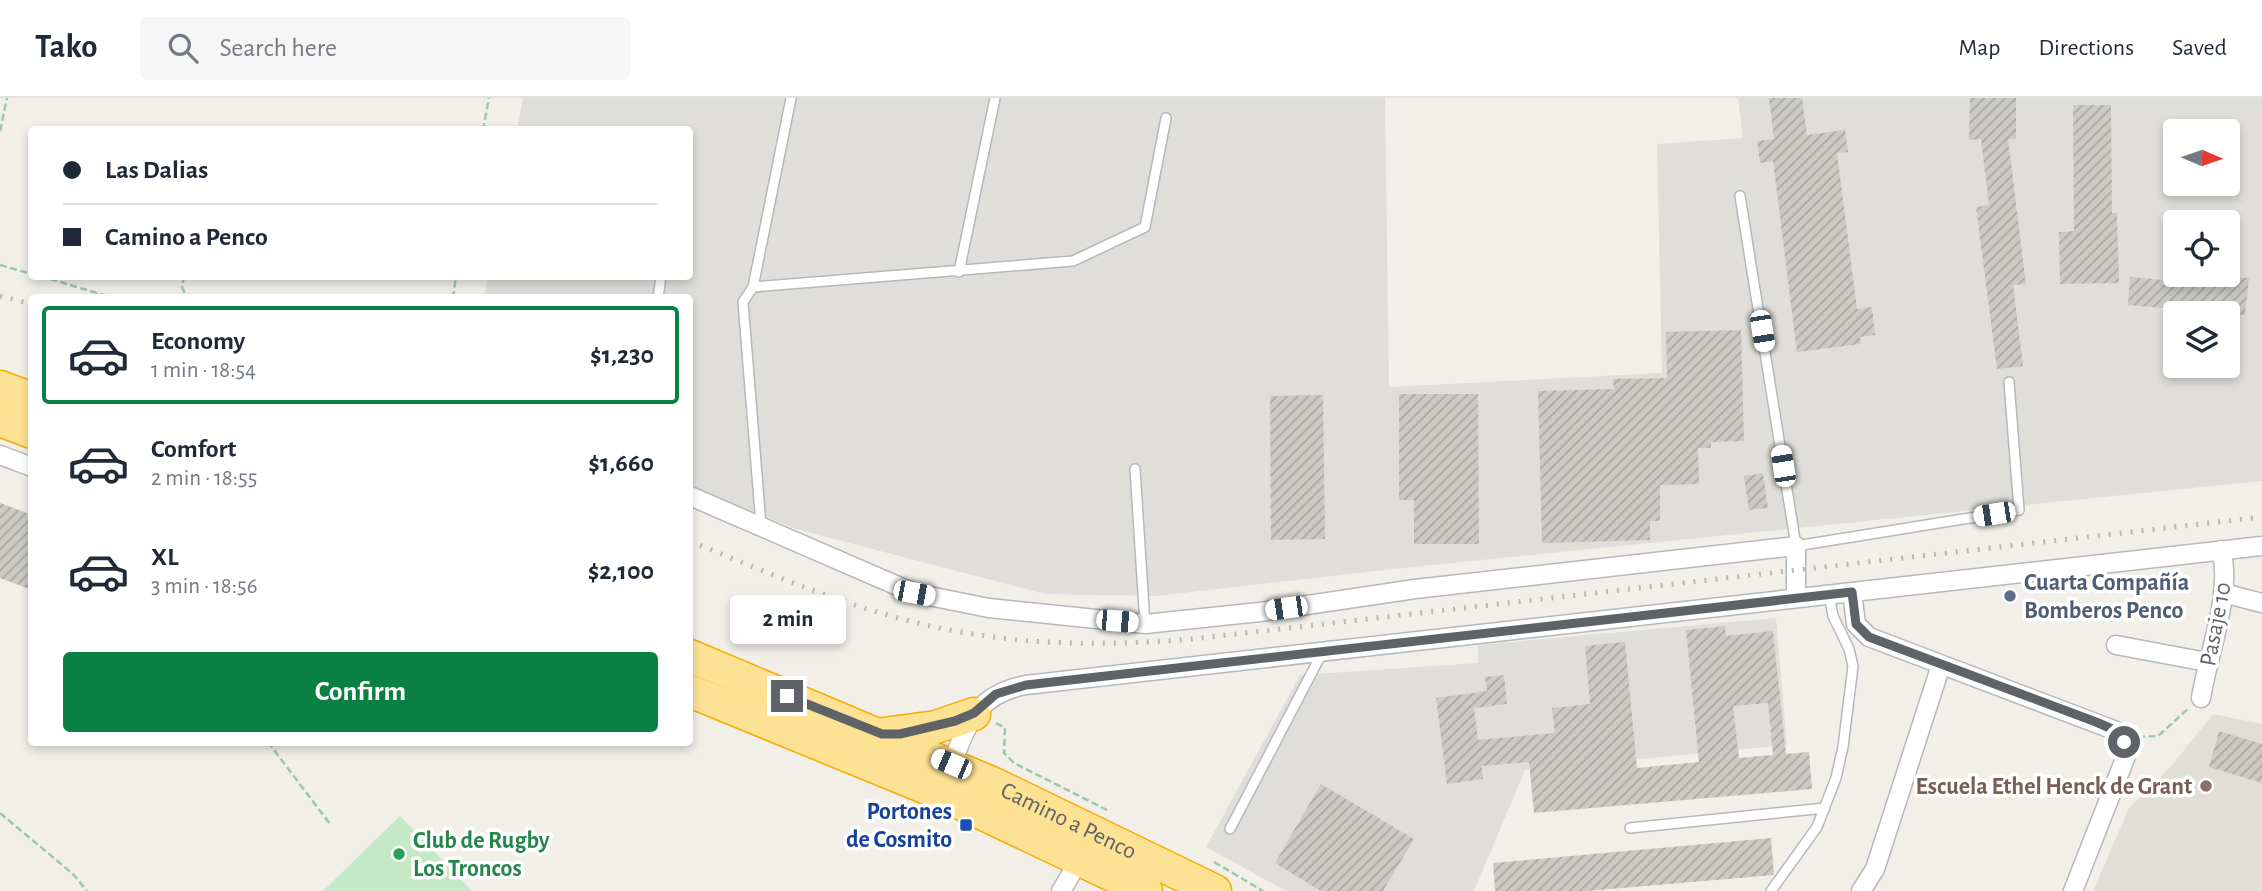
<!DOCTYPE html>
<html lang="en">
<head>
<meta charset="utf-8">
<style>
  :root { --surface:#fff; --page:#f6f6f7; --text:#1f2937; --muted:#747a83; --line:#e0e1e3; --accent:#0b8043 }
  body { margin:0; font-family:"Alegreya Sans",sans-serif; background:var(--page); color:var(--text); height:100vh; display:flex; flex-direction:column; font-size:26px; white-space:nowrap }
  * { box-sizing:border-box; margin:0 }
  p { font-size:23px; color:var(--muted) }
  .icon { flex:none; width:38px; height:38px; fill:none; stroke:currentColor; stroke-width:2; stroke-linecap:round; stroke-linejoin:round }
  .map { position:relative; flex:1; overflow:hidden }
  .side { position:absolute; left:28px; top:196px; width:665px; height:452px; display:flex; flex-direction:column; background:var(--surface); border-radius:7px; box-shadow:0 4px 10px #0003 }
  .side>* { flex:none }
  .hud { position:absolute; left:28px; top:28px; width:665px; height:154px; border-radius:7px; box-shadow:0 4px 10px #0003; display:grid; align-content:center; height:154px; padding:0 35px; background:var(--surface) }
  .needle { width:46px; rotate:92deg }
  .fabs { position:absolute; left:2163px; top:21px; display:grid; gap:14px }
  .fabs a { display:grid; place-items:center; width:77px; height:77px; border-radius:7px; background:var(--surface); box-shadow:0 4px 10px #0003; font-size:35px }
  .end { position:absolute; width:32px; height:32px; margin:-16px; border:9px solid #5f6368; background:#fff; box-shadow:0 0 0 4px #fff }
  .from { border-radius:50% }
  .bubble { position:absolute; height:49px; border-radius:7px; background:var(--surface); box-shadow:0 4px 10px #0003; font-size:23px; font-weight:700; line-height:49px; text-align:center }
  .car { position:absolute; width:21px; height:42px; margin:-21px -10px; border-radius:9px; box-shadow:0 0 5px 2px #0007; background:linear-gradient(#fff 24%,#345 0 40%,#fff 0 76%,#345 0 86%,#fff 0) }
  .hud b { display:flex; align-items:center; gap:24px; height:66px; font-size:26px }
  .hud b+b { border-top:2px solid var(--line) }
  .hud i { width:18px; height:18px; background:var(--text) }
  ul { padding:12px 0 0; list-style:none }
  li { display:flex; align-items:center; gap:21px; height:98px; margin:0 14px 10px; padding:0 21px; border:4px solid transparent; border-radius:7px }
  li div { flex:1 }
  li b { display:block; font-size:26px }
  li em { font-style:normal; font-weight:700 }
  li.selected { border-color:var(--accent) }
  li>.icon { width:63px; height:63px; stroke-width:1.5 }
  .action { display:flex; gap:14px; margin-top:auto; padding:14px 35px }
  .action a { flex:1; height:80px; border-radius:7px; background:var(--accent); color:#fff; font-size:28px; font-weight:700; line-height:80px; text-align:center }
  header { display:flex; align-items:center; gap:42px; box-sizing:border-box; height:98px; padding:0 35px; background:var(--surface); border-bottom:2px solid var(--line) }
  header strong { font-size:33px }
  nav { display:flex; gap:38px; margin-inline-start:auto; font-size:24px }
  .search { width:490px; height:63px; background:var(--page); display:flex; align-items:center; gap:18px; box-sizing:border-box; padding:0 24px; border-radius:7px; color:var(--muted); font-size:26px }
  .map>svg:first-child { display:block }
  .industrial { fill:#e0deda; fill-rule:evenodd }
  .education { fill:#e1ded6 }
  .grass { fill:#c5e8c5 }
  .building { fill:url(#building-hatch); fill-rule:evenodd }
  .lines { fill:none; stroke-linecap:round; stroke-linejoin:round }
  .lane-casing { stroke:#b5b8bc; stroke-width:12 }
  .street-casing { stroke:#b5b8bc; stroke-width:21 }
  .highway-casing { stroke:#f9ab00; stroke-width:35 }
  .path { stroke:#9cc7a9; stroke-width:2.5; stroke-dasharray:7 3.5; stroke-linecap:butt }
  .lane { stroke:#fff; stroke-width:9 }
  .street { stroke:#fff; stroke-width:18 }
  .highway { stroke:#fde293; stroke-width:32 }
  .rail { stroke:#b6b7b8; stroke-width:5; stroke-dasharray:2 9; stroke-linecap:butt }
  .route { stroke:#5f6368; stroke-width:9 }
  .service-dot { fill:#5c6f8a; stroke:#fff; stroke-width:2.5 }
  .education-dot { fill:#8d6e63; stroke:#fff; stroke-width:2.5 }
  .transit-dot { fill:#1a4fb4; stroke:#fff; stroke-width:2.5 }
  .leisure-dot { fill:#2e9e5b; stroke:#fff; stroke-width:2.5 }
  .labels { text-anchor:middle; stroke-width:7; stroke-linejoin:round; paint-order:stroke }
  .service-label { font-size:24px; font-weight:bold; fill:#4e5e75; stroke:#fff; text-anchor:start }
  .street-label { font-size:24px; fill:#5f6368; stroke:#fff }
  .education-label { font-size:24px; font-weight:bold; fill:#785e54; stroke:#fff; text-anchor:end }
  .transit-label { font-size:24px; font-weight:bold; fill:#164399; stroke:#fff; text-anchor:end }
  .leisure-label { font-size:24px; font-weight:bold; fill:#27864d; stroke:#fff; text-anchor:start }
</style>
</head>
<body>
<header>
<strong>Tako</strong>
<div class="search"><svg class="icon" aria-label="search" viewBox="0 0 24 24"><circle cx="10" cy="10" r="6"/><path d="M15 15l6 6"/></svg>Search here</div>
<nav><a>Map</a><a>Directions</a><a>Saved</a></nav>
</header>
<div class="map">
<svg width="2262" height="793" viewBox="0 0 2262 793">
  <defs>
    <pattern id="building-hatch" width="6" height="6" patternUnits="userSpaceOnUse" patternTransform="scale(1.75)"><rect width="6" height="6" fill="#cccac5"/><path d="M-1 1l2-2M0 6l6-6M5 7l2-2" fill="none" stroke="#a9a8a4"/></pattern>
  </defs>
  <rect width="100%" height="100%" fill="#f1efe8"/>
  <path class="industrial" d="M523 0H1385L1389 289 1662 275 1657 46 1743 40 1738 0H2262V383L1393 471 1156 498 1045 496 796 431 690 388V200H484L488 179 690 178V32L517 31ZM2175 33H2228V86H2175ZM2175 124H2228V177H2175ZM2175 215H2228V268H2175Z
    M1776 520 1787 647 1525 672 1474 793H1286L1206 749 1300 577 1478 565V547Z"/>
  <path class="education" d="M2213 616 2262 626V793H2093L2129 710 2173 666Z"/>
  <path class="grass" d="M400 718 472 793H323Z"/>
  <path class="building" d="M1769 0H1802L1807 37 1845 32 1848 54 1837 55 1857 211 1872 209 1875 237 1860 239 1861 246 1797 254 1773 63 1760 65 1757 43 1774 41Z
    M1970 0H2016V41H2008L2026 186 2013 187 2023 268 1997 271 1976 109 1989 107 1981 41 1969 42Z
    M2073 7H2111L2112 115H2117L2119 185 2060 186 2059 134 2074 133Z
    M2188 177 2249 180 2245 217 2128 207 2130 179 2187 184Z
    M1741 232 1744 343 1711 344V350H1698L1699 386 1660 387V423H1650V442L1542 445 1538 293 1614 291 1613 281 1667 280 1666 234Z
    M1399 296H1478L1479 446H1414V402H1399Z
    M1323 297 1325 441 1271 442 1270 298Z
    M1763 375 1768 410 1749 412 1744 378Z
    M0 405 32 417V492L0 480Z
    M1725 528 1726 538 1773 533 1786 656 1809 654 1812 691 1534 715 1529 664 1482 668 1483 681 1447 686 1436 600 1487 593 1485 579 1504 577 1507 606 1474 610 1478 642 1555 635 1552 610 1590 606 1585 548 1625 544 1637 670 1699 664 1686 532ZM1768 605 1773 657 1739 660 1733 608Z
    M2219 633 2262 646V685L2209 669Z
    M1321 686 1414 741 1383 793H1321L1275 765Z
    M1771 740 1774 777 1587 793H1495L1493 765Z"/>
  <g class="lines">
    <g class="lane-casing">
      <path id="lane" d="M1740 98 1796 448 2019 412 2009 284
        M959 174 995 0
        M753 189 791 0
        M658 200 661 178
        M1135 371 1145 526
        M761 427 743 204 753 189 1073 163 1145 129 1166 20
        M1630 730 1825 710
        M1230 731 1322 555
        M1771 793 1817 729 1836 680 1843 649 1853 568 1849 551 1833 518 1829 496"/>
    </g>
    <g class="street-casing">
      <path id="street" d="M0 357 32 369
        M690 398 914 495 989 510 1145 526 1260 514 1415 491 1796 448V500
        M1852 494 1856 526 1869 539 2119 634 2126 658 2073 793
        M2223 495 2262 505
        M2116 547 2207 564
        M2201 600C2208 556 2233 494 2221 452
        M947 676C967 631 972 597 1026 587L2262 448
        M1061 793 1080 761
        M1861 793 1875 771 1941 567"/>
    </g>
    <g class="highway-casing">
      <g id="highway">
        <path d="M0 289 32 301"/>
        <path d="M0 322 32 334"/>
        <path id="s1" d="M690 558 994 686 1215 793"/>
        <path d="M690 593 939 695 1146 793"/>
        <path d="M883 636 936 629 974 616"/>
      </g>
    </g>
    <path class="path" d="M483 32 489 0
      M0 33 7 0
      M0 167 32 176
      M40 178 114 200
      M184 178 182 189 187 200
      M453 200 456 178
      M996 625 1005 630 1004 655 1014 665 1107 712
      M2138 639 2158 638 2188 611
      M268 644 330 726
      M0 715 73 776 87 793
      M1214 764 1263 793"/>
    <use href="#lane" class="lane"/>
    <use href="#street" class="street"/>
    <use href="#highway" class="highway"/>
    <path class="rail" d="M0 198 32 206
      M690 443C782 481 874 521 973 536 1046 548 1119 547 1192 541L2262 419"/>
  </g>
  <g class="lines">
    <path class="route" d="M787 598 882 636H900L955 623 974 615 996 596 1026 587 1852 494 1856 526 1869 539 2096 624 2119 634 2124 644"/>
  </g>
  <circle class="service-dot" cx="2010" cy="498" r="7"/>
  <circle class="education-dot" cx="2206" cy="688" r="7"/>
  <rect class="transit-dot" x="959" y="720" width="14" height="14" rx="3.5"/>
  <circle class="leisure-dot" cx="399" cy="756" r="7"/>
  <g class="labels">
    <g class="service-label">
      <text x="2024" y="492">Cuarta Compañía<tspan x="2024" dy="28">Bomberos Penco</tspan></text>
    </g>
    <g class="street-label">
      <text transform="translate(2215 526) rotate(-79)" y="8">Pasaje 10</text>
      <text dy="8" stroke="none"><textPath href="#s1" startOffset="413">Camino a Penco</textPath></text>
    </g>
    <g class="education-label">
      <text x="2192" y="696">Escuela Ethel Henck de Grant</text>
    </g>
    <g class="transit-label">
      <text x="952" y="721">Portones<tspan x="952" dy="28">de Cosmito</tspan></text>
    </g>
    <g class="leisure-label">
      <text x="413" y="750">Club de Rugby<tspan x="413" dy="28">Los Troncos</tspan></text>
    </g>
  </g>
</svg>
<div class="fabs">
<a><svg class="needle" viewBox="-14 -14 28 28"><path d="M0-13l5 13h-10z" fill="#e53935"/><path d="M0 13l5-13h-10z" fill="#747a83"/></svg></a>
<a><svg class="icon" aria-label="locate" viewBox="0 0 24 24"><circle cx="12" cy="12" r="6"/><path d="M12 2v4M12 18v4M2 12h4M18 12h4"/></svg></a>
<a><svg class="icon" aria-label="layers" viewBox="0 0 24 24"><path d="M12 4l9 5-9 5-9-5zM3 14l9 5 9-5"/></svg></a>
</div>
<i class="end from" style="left:2124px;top:644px"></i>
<i class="end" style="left:787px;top:598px"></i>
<div class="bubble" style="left:730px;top:497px;width:116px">2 min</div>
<i class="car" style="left:1762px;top:233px;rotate:171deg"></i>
<i class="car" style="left:1783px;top:368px;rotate:351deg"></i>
<i class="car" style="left:1994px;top:416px;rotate:261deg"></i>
<i class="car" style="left:914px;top:495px;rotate:101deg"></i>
<i class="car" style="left:1286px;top:510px;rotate:262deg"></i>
<i class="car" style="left:1117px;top:523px;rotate:95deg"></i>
<i class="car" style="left:951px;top:666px;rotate:293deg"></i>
<div class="hud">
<b><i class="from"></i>Las Dalias</b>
<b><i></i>Camino a Penco</b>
</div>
<section class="side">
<ul>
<li class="selected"><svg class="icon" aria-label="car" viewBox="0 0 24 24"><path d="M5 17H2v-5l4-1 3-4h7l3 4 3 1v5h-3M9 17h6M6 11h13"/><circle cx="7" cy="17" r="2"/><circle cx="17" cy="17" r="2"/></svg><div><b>Economy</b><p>1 min · 18:54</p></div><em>$1,230</em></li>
<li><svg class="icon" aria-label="car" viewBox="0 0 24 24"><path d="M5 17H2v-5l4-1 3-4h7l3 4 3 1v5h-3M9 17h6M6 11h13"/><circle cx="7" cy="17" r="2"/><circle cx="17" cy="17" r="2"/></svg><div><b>Comfort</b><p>2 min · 18:55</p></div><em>$1,660</em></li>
<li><svg class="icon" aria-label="car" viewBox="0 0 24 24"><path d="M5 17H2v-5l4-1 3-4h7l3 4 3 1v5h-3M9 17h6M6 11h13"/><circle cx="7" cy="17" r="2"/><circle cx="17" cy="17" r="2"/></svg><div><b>XL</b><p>3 min · 18:56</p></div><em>$2,100</em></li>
</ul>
<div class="action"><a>Confirm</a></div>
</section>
</div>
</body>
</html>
